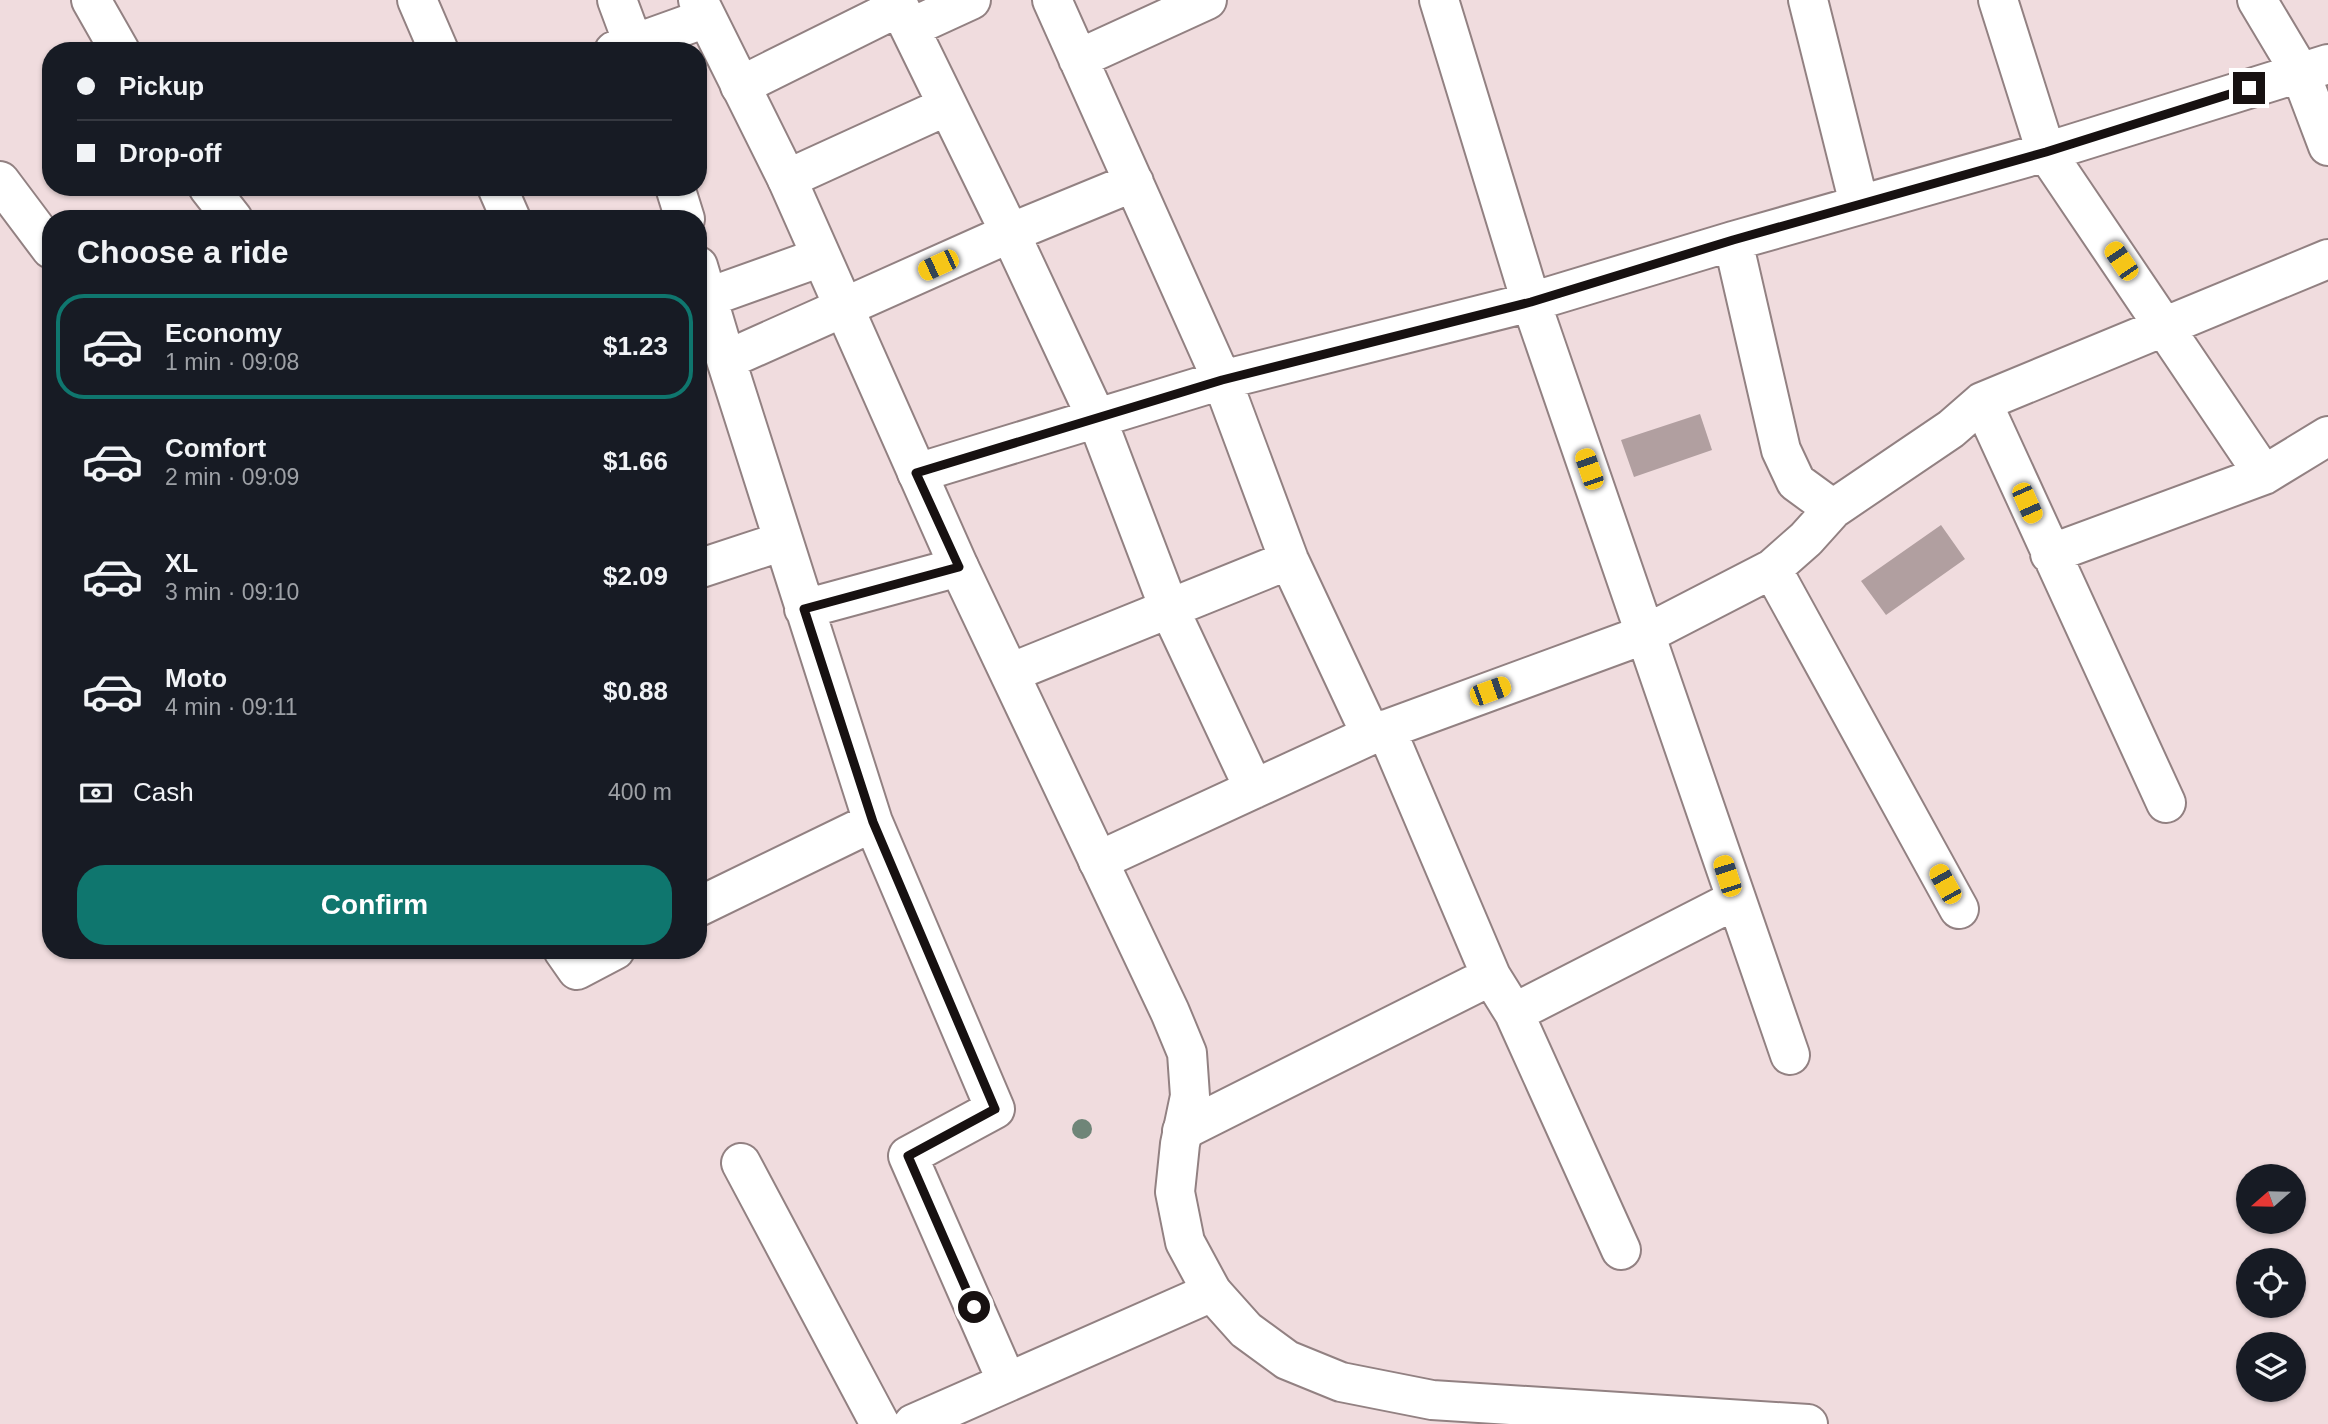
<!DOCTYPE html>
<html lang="en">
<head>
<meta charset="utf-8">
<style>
  :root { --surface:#171b24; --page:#20242c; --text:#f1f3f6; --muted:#9ea1a6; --line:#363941; --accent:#0f766e }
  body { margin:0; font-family:Arial,sans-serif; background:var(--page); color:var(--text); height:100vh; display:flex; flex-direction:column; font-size:26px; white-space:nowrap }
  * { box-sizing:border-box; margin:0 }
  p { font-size:23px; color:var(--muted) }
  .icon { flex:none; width:38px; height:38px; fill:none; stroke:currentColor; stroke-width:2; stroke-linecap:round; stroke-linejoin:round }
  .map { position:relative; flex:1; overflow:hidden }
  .side { position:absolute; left:42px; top:210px; width:665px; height:749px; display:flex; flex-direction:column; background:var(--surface); border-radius:28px; box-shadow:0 2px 5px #0004 }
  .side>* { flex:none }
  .hud { position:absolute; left:42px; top:42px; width:665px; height:154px; border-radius:28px; box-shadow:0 2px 5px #0004; display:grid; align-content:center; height:154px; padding:0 35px; background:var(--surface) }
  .needle { width:46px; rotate:250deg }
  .buttons { position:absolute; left:2236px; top:1164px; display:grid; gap:14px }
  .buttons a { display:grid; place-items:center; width:70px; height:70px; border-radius:50%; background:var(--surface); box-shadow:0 2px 5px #0004; font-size:35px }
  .end { position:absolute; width:32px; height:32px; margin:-16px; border:9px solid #171111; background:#fff; box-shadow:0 0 0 4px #fff }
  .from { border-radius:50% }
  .car { position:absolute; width:21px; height:42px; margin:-21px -10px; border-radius:9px; box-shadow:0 0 5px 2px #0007; background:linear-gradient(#f5c518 24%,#345 0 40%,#f5c518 0 76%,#345 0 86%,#f5c518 0) }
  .hud b { display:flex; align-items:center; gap:24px; height:66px; font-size:26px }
  .hud b+b { border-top:2px solid var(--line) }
  .hud i { width:18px; height:18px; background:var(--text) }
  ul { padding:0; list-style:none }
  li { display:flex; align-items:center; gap:21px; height:105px; margin:0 14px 10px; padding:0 21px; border:4px solid transparent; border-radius:28px }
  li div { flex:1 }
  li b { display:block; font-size:26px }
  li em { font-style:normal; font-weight:600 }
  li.current { border-color:var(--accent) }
  li>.icon { width:63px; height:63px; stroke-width:1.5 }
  h2 { padding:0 35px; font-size:32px; line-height:84px }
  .pay { display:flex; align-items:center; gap:18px; height:77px; padding:0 35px; font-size:26px }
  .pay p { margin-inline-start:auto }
  .action { display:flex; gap:14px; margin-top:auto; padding:14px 35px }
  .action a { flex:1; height:80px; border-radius:28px; background:var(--accent); color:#fff; font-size:28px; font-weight:600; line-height:80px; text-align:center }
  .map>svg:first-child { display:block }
  .building { fill:#b19fa0 }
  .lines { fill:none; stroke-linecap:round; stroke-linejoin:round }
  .minor-casing { stroke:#928182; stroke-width:42 }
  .tertiary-casing { stroke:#928182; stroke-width:42 }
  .minor { stroke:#fff; stroke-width:38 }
  .tertiary { stroke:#fff; stroke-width:38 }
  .tree { fill:#6f8578 }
  .route { stroke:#171111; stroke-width:9 }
</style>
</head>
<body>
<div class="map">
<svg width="2328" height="1424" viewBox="0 0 2328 1424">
  <rect width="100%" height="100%" fill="#f0dcde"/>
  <path class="building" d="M1700 414 1712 450 1634 477 1621 440Z
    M1941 525 1965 559 1886 615 1861 581Z"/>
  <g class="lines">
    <g class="minor-casing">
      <path id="minor" d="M91 0 120 51
        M417 0 439 51
        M617 0 636 51
        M896 0 1010 233 1097 419 1169 608 1254 789
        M1052 0 1222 380 1289 560 1371 735
        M1439 0 1531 302 1790 1055
        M1808 0 1859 204
        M1998 0 2046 152 2264 475
        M2257 0 2300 72 2328 146
        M910 28 971 0
        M614 51 706 18
        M1078 59 1207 0
        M740 86 899 7
        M787 179 947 106
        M0 181 51 249
        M208 187 233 219
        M497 187 511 219
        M675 187 685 219
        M1733 241 1781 450 1796 482 1833 509
        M698 266 726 360 873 822 995 1109 908 1156 1007 1382
        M698 301 821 257
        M726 360 1010 233 1134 182
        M1982 402 2166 803
        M917 473 1222 380 1531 302 1733 241 2046 152 2328 64
        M2050 554 2264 475 2328 436
        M698 569 783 541
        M1772 569 1959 909
        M804 609 959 567
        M1010 673 1289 560
        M1386 729 1491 976 1514 1013 1735 900
        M1098 861 1371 735 1646 634 1772 569 1806 539 1833 509 1951 429 1982 402 2328 259
        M698 907 873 822
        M563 950 577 970 615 950
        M1514 1013 1621 1250
        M1182 1131 1491 976
        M741 1163 880 1424
        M913 1424 1212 1292"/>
    </g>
    <g class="tertiary-casing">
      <path id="tertiary" d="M698 0 787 179 959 567 1170 1012 1187 1053 1190 1096 1180 1144 1175 1192 1185 1242 1212 1292 1246 1330 1287 1360 1341 1382 1432 1400 1808 1424"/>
    </g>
    <use href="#minor" class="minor"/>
    <use href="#tertiary" class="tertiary"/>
  </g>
  <circle class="tree" cx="1082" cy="1129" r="10"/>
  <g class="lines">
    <path class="route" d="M974 1307 908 1156 995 1109 873 822 804 609 959 567 916 473 1222 380 1531 302 1733 240 2046 152 2249 88"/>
  </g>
</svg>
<div class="buttons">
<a><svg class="needle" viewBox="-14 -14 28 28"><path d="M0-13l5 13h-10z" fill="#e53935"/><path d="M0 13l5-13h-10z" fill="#9ea1a6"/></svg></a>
<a><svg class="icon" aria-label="locate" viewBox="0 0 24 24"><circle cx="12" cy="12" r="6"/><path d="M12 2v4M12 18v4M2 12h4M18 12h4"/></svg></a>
<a><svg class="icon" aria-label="layers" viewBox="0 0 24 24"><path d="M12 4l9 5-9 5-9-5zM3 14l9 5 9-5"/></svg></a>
</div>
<i class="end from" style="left:974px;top:1307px"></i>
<i class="end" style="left:2249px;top:88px"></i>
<i class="car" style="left:2121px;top:261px;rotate:326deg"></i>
<i class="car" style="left:938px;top:265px;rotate:245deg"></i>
<i class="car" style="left:1589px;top:469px;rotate:341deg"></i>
<i class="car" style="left:2027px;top:503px;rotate:156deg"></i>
<i class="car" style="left:1490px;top:691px;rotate:70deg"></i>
<i class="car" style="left:1727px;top:876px;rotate:342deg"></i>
<i class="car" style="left:1945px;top:884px;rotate:331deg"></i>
<div class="hud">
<b><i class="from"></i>Pickup</b>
<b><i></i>Drop-off</b>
</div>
<section class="side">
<h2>Choose a ride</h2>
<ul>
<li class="current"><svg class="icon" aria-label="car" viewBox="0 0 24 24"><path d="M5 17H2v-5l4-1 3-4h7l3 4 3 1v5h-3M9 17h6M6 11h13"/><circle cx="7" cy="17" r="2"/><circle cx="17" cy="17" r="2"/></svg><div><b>Economy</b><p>1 min · 09:08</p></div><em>$1.23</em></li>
<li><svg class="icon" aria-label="car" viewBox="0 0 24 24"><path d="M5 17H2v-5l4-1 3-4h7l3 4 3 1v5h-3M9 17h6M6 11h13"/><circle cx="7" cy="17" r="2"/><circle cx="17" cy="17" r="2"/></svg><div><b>Comfort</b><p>2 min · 09:09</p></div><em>$1.66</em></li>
<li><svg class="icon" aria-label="car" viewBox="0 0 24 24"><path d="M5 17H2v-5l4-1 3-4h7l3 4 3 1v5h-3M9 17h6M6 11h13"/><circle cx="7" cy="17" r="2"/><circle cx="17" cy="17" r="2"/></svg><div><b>XL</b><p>3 min · 09:10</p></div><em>$2.09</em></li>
<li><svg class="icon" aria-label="car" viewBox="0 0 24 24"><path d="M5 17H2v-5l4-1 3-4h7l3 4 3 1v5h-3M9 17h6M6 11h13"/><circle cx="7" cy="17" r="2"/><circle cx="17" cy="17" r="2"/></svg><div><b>Moto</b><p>4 min · 09:11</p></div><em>$0.88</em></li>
</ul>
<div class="pay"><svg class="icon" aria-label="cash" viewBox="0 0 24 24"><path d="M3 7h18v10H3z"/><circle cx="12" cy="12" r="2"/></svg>Cash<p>400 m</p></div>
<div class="action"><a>Confirm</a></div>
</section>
</div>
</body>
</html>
